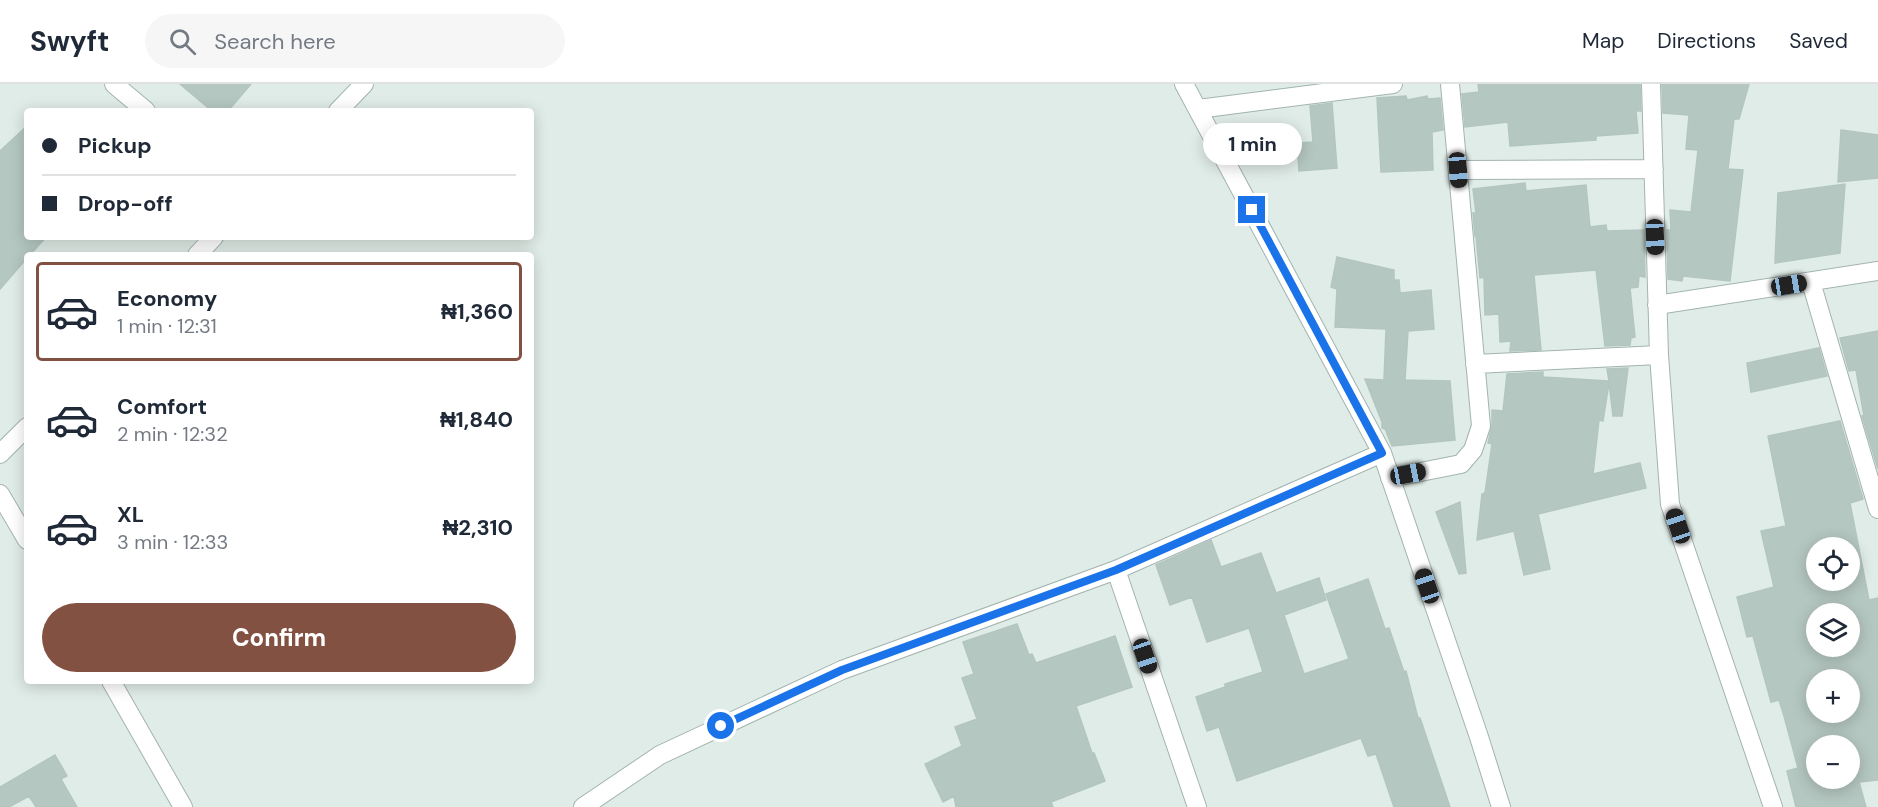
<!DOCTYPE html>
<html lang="en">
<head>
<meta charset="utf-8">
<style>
  :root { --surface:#fff; --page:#f6f6f7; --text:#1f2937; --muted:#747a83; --line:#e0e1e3; --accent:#835141 }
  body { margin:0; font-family:"DM Sans",sans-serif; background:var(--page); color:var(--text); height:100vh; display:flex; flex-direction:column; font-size:22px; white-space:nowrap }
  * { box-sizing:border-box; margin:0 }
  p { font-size:20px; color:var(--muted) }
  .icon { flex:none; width:33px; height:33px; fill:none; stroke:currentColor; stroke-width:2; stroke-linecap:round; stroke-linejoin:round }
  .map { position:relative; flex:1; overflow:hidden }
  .panel { position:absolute; left:24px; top:168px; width:510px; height:432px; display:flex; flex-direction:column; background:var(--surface); border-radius:6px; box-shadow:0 3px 15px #0003 }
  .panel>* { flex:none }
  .hud { position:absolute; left:24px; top:24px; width:510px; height:132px; border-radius:6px; box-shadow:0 3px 15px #0003; display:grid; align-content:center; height:132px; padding:0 18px; background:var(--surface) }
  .tools { position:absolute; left:1806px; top:453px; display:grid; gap:12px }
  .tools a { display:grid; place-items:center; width:54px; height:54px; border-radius:50%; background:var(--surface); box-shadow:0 3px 15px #0003; font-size:30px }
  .end { position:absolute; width:27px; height:27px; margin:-14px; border:8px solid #1a73e8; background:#fff; box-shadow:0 0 0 3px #fff }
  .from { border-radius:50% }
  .bubble { position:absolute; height:42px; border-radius:21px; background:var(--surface); box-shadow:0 3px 15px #0003; font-size:20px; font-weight:700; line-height:42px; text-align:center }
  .car { position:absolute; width:18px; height:36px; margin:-18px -9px; border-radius:8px; box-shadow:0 0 4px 2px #0007; background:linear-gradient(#222 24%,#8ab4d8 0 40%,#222 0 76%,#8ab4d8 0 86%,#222 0) }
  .hud b { display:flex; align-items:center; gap:21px; height:57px; font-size:22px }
  .hud b+b { border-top:2px solid var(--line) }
  .hud i { width:15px; height:15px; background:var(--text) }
  ul { padding:10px 0 0; list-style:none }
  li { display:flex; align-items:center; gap:18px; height:99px; margin:0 12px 9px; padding:0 6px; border:3px solid transparent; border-radius:6px }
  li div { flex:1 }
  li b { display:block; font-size:22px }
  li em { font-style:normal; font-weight:700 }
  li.active { border-color:var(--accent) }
  li>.icon { width:54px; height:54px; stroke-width:1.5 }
  .cta { display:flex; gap:12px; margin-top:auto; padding:12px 18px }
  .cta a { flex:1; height:69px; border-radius:36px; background:var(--accent); color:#fff; font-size:24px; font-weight:700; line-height:69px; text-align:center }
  header { display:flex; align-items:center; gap:36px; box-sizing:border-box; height:84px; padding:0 30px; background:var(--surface); border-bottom:2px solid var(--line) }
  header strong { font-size:28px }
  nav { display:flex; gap:33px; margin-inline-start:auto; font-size:21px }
  .search { width:420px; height:54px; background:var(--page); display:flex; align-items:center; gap:15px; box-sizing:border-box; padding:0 21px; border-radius:33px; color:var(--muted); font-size:22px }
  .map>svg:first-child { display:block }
  .building { fill:#b5c7c1; stroke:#b2c6bf; stroke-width:1.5; fill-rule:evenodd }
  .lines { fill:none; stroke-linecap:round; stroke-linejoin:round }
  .minor-casing { stroke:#a2b4af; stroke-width:20 }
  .minor { stroke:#fff; stroke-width:18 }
  .route { stroke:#1a73e8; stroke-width:8 }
</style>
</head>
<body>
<header>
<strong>Swyft</strong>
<div class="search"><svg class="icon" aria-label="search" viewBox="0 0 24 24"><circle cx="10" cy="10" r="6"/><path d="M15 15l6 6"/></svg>Search here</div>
<nav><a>Map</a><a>Directions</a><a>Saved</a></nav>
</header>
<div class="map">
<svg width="1878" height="723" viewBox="0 0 1878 723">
  <rect width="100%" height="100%" fill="#e0ece7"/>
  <path class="building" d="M180 0H251L228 27H212Z
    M1478 0H1640L1641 27H1636L1638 49 1596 52V56L1510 62 1508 38 1465 43 1462 10 1479 8Z
    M1662 0H1749L1739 35H1734L1728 85 1743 86 1730 197 1683 192 1682 197 1668 195 1667 146H1671L1670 126 1691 128 1698 66 1686 65 1689 31 1663 29Z
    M1406 12 1407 16 1427 12 1428 15 1440 14 1443 46 1432 48 1433 86 1381 88 1377 14Z
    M1332 19 1337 84 1299 87 1297 59 1313 58 1310 22Z
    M27 42V153H46L30 171H27V174L0 205V67Z
    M1841 46 1878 51V94L1838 98Z
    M1525 99 1526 107 1586 101 1590 143 1606 141 1607 147 1644 146 1645 193 1639 192 1638 203 1630 204 1635 253 1631 254 1630 261 1605 262 1596 186 1534 191 1541 266 1510 267 1511 257 1500 258 1499 230 1485 231 1484 193 1480 194 1476 152H1475L1473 129H1476L1473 105Z
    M1845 100 1840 169 1775 179 1778 109Z
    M1337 173 1394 186V196H1399L1400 209 1431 206 1434 245 1408 247 1405 296 1450 297 1455 356 1392 362 1385 345 1382 344V338L1365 295 1384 296 1386 245 1335 243 1337 205 1331 203Z
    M1878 247V385L1862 332H1864L1856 286 1849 287 1840 254Z
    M1819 264 1827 292 1751 308 1747 279Z
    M1628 284 1622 332H1613L1609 299 1603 337 1599 336 1593 390 1640 379 1646 404 1538 430 1550 485 1524 491 1514 447 1477 456 1482 410 1485 409 1492 360 1488 359 1492 341V326L1503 327 1507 290 1543 288V293L1609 297 1607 285Z
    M1840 337 1863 415 1850 419 1869 516 1878 514V696L1859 698 1866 723H1796L1787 687 1798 684 1784 632 1779 616 1771 618 1753 552 1747 553 1737 513 1774 503 1761 447 1786 442 1768 352ZM1816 464H1850V496H1816ZM1816 530H1850V562H1816ZM1816 596H1850V628H1816ZM1816 662H1850V694H1816Z
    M1460 418 1466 489 1459 490 1436 428Z
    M1211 456 1221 483 1261 469 1276 509 1319 494 1326 516 1284 531 1304 590 1349 575 1326 510 1368 495 1385 545 1389 544 1404 588 1406 587 1418 634H1420L1450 723H1394L1376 670 1368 672 1361 654 1237 697 1219 643 1207 647 1196 613 1225 603V600L1263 588 1249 544 1207 558 1192 513 1170 521 1156 481Z
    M1017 540 1029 571 1032 570 1036 579 1115 552 1132 603 1076 622 1092 669H1094L1105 697 1051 718 1053 723H956L954 712 943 718 925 680 962 662 955 643 977 635 962 594 974 590 963 558Z
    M55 671 67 692 61 695 77 723H36L29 712 9 723H0V703Z"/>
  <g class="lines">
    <g class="minor-casing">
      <path id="minor" d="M114 0 146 27
        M1184 0 1382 369 1479 653 1501 723
        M1651 0 1659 271 1670 420 1773 723
        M1198 25 1393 0
        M338 27 364 0
        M1458 86 1654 85
        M197 171 214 153
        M1811 198 1878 425
        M1657 221 1878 187
        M1475 280 1659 271
        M0 370 27 343
        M1390 394 1461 380 1473 366 1481 342 1450 0
        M0 410 27 456
        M1116 486 1197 723
        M111 597 183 723
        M583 723 660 671 842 586 1116 486 1382 369"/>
    </g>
    <use href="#minor" class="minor"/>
  </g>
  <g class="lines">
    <path class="route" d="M721 642 842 586 1116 486 1382 369 1252 126"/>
  </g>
</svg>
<div class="tools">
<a><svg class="icon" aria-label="locate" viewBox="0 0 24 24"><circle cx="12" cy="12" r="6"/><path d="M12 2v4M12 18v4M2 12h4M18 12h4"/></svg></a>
<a><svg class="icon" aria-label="layers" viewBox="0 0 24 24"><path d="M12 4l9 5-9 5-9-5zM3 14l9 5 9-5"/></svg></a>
<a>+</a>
<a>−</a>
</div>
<i class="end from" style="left:721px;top:642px"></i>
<i class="end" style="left:1252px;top:126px"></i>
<div class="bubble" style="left:1203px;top:39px;width:99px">1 min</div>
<i class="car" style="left:1458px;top:86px;rotate:175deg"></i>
<i class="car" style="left:1655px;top:153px;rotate:178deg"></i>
<i class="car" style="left:1789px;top:201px;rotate:81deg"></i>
<i class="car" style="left:1408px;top:390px;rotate:79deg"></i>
<i class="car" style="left:1678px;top:442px;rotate:341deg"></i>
<i class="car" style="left:1427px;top:502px;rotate:341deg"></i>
<i class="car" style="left:1145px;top:572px;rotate:161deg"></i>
<div class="hud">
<b><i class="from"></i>Pickup</b>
<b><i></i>Drop-off</b>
</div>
<section class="panel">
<ul>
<li class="active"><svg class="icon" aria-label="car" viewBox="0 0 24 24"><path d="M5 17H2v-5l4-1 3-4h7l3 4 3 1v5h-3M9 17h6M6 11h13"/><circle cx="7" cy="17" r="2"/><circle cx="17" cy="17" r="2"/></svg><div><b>Economy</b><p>1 min · 12:31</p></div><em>₦1,360</em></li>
<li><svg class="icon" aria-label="car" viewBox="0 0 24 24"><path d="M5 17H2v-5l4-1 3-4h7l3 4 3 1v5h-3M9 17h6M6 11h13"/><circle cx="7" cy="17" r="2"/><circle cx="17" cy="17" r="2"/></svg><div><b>Comfort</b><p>2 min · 12:32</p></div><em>₦1,840</em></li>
<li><svg class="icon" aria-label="car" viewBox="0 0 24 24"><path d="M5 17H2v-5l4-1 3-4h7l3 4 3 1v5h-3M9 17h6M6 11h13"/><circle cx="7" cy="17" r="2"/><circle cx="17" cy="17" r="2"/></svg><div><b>XL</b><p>3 min · 12:33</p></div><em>₦2,310</em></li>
</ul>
<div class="cta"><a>Confirm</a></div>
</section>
</div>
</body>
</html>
